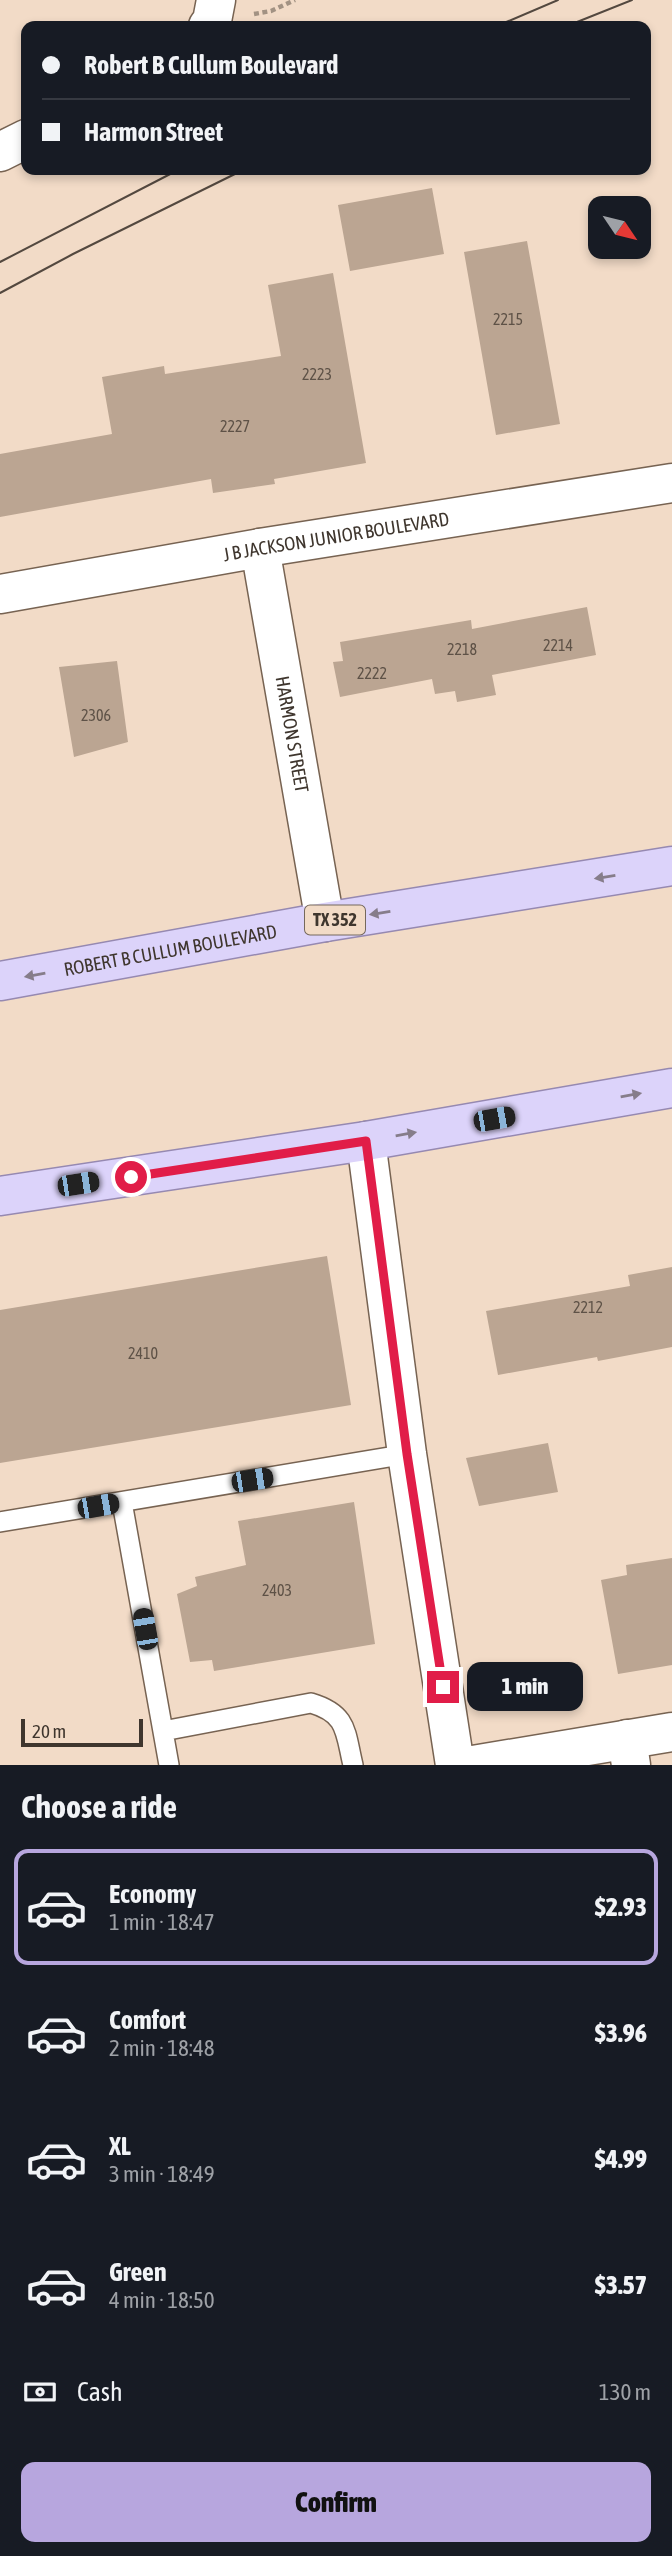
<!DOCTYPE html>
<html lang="en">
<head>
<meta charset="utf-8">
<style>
  :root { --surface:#171b24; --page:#242831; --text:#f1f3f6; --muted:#9ea1a6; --line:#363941; --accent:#b7a6de }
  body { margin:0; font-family:"Asap Condensed",sans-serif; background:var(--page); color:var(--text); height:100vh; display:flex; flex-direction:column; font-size:26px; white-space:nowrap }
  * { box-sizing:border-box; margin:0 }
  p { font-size:23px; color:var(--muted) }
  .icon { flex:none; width:38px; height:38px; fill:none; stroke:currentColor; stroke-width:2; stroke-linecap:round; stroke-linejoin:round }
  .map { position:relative; height:1765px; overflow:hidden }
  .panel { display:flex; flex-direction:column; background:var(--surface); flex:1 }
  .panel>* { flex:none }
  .banner { position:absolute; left:21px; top:21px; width:630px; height:154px; border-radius:14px; box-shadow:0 4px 10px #0003; display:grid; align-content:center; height:154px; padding:0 21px; background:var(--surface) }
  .needle { width:46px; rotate:125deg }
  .fabs { position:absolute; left:588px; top:196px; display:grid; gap:14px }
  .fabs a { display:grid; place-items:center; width:63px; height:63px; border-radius:14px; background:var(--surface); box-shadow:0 4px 10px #0003; font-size:35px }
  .scale { position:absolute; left:21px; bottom:18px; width:122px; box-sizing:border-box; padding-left:7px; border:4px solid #3f362e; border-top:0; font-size:19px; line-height:24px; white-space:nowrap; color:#3f362e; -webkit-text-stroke:5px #f2dbc7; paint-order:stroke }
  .end { position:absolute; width:32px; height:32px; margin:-16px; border:9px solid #e11d48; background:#fff; box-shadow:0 0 0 4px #fff }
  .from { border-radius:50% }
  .bubble { position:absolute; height:49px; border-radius:14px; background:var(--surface); box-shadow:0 4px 10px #0003; font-size:23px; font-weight:800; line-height:49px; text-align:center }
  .car { position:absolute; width:21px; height:42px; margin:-21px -10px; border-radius:9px; box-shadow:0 0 5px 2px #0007; background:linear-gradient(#222 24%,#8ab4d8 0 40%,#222 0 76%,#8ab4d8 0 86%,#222 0) }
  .banner b { display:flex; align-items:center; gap:24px; height:66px; font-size:26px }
  .banner b+b { border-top:2px solid var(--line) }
  .banner i { width:18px; height:18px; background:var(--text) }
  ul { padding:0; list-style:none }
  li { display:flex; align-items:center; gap:21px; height:116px; margin:0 14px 10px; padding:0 7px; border:4px solid transparent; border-radius:14px }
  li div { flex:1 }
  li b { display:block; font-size:26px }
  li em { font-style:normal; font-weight:800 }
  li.current { border-color:var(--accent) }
  li>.icon { width:63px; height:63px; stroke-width:1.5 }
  h2 { padding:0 21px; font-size:32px; line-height:84px }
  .pay { display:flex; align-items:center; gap:18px; height:77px; padding:0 21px; font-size:26px }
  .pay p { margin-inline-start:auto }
  .action { display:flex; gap:14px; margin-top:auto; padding:14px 21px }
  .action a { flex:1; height:80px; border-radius:14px; background:var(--accent); color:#111; font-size:28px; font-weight:800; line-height:80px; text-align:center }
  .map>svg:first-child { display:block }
  .building { fill:#bba592 }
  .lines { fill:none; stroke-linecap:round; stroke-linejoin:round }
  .service-casing { stroke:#776352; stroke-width:22 }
  .minor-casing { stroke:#776352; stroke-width:41 }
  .tertiary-casing { stroke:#776352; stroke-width:41 }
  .primary-casing { stroke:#9689b1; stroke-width:41 }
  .path { stroke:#a29283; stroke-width:4.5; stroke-dasharray:5 3.5; stroke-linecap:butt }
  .service { stroke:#fff; stroke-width:19 }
  .minor { stroke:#fff; stroke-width:38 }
  .tertiary { stroke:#fff; stroke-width:38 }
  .primary { stroke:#dcd3fa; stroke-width:38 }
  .tram { stroke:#53483f; stroke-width:2 }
  .oneway { fill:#867d8a }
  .route { stroke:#e11d48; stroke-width:9 }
  .labels { text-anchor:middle; stroke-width:5; stroke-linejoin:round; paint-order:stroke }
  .number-label { font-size:16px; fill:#5e5247 }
  .shield { fill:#f2dbc7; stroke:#75685c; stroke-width:2 }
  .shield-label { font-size:18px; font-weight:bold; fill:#3f362e }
  .street-label { font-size:19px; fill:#3f362e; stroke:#f2dbc7 }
</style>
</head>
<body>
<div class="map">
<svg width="672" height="1765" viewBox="0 0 672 1765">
  <rect width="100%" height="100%" fill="#f2dbc7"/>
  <path class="building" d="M432 188 444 254 350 271 338 205Z
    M527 241 560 424 496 435 464 252Z
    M333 273 366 463 274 479 275 484 213 493 211 479 0 517V454L112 434 102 377 164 366 165 374 281 356 268 285Z
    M587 607 596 655 492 675 496 695 457 702 455 691 435 694 432 679 340 697 333 662 343 661 340 642 471 620 472 629Z
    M117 661 128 742 74 757 59 667Z
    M327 1256 351 1405 0 1463V1310Z
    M672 1267V1347L598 1361 597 1357 498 1375 486 1311 630 1286 628 1275Z
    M548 1443 558 1492 479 1506 466 1458Z
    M354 1502 375 1644 214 1671 212 1660 190 1662 177 1594 197 1586 195 1577 246 1565 238 1521Z
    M672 1558V1665L618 1674 601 1580 627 1575 626 1565Z"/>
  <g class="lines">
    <g class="service-casing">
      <path id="service" d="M122 1502 169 1765
        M0 1522 407 1454
        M163 1731 311 1703C348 1714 345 1732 353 1765"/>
    </g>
    <g class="minor-casing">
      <g id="minor">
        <path d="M208 26 212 21 216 0"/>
        <path d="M0 152 26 139"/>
        <path id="s1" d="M260 548 325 922"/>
        <path id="s2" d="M0 594 260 548 672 483"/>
        <path d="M366 1141 407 1454 455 1765"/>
        <path d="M627 1739 631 1765"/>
      </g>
    </g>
    <g class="tertiary-casing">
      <path id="tertiary" d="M473 1765 672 1732"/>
    </g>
    <g class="primary-casing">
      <g id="primary">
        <path id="s3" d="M0 981 325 922 672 866"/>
        <path d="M0 1196 366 1141 672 1088"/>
      </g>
    </g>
    <path class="path" d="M254 14 271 11 295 0"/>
    <use href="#service" class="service"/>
    <use href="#minor" class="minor"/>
    <use href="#tertiary" class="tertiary"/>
    <use href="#primary" class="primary"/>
    <path class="tram" d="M497 26 558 0
      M567 26 632 0
      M0 262 178 170
      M0 293 73 254 243 170"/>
  </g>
  <defs><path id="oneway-solid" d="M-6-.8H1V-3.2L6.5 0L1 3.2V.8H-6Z" transform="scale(1.75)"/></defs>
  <g class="oneway">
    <use href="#oneway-solid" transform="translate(605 877) rotate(171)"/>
    <use href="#oneway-solid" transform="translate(380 913) rotate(171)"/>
    <use href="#oneway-solid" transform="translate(35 975) rotate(170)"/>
    <use href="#oneway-solid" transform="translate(631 1095) rotate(-10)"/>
    <use href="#oneway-solid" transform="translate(406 1134) rotate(-10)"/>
  </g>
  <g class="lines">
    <path class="route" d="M131 1177 366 1141 407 1454 443 1687"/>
  </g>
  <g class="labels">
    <g class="number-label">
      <text x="508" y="325">2215</text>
      <text x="317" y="380">2223</text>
      <text x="235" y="432">2227</text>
      <text x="558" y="651">2214</text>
      <text x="462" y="655">2218</text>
      <text x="372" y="679">2222</text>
      <text x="96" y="721">2306</text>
      <text x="588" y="1313">2212</text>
      <text x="143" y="1359">2410</text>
      <text x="277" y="1596">2403</text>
    </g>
    <rect class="shield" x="305" y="905.5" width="60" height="29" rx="5"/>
    <g class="shield-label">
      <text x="335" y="926">TX 352</text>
    </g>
    <g class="street-label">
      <text dy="7" stroke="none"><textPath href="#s2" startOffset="341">J B JACKSON JUNIOR BOULEVARD</textPath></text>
      <text dy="7" stroke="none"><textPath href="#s1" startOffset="189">HARMON STREET</textPath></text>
      <text dy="7" stroke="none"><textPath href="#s3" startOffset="173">ROBERT B CULLUM BOULEVARD</textPath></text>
    </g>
  </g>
</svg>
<div class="fabs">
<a><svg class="needle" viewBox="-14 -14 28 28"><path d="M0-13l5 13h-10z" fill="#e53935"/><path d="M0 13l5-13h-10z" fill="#9ea1a6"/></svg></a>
</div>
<div class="scale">20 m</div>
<i class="end from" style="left:131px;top:1177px"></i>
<i class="end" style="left:443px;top:1687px"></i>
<div class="bubble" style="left:467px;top:1662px;width:116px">1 min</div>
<i class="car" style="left:494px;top:1119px;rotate:80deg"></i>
<i class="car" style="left:78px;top:1184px;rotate:81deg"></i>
<i class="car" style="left:252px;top:1480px;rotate:81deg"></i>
<i class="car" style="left:98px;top:1506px;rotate:80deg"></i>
<i class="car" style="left:145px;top:1629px;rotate:350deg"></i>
<div class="banner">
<b><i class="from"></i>Robert B Cullum Boulevard</b>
<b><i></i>Harmon Street</b>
</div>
</div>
<section class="panel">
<h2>Choose a ride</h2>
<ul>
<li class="current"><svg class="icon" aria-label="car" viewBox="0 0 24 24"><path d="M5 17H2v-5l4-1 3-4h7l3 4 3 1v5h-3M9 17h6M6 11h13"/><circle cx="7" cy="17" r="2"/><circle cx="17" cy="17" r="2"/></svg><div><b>Economy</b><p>1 min · 18:47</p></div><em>$2.93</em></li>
<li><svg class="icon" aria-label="car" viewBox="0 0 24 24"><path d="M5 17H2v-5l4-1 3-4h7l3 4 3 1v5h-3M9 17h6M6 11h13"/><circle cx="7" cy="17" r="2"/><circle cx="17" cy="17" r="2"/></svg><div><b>Comfort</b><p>2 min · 18:48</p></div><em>$3.96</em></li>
<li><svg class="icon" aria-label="car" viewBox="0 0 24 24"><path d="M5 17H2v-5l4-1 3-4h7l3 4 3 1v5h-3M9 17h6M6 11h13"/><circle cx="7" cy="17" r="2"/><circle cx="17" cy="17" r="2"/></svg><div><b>XL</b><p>3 min · 18:49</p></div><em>$4.99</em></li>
<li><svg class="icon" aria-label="car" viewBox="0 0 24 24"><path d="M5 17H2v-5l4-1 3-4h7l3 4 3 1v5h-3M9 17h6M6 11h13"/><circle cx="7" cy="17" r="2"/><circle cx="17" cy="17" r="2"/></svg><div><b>Green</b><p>4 min · 18:50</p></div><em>$3.57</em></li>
</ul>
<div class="pay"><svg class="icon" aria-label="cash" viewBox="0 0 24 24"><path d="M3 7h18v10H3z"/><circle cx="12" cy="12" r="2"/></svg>Cash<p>130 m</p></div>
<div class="action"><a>Confirm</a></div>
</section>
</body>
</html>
